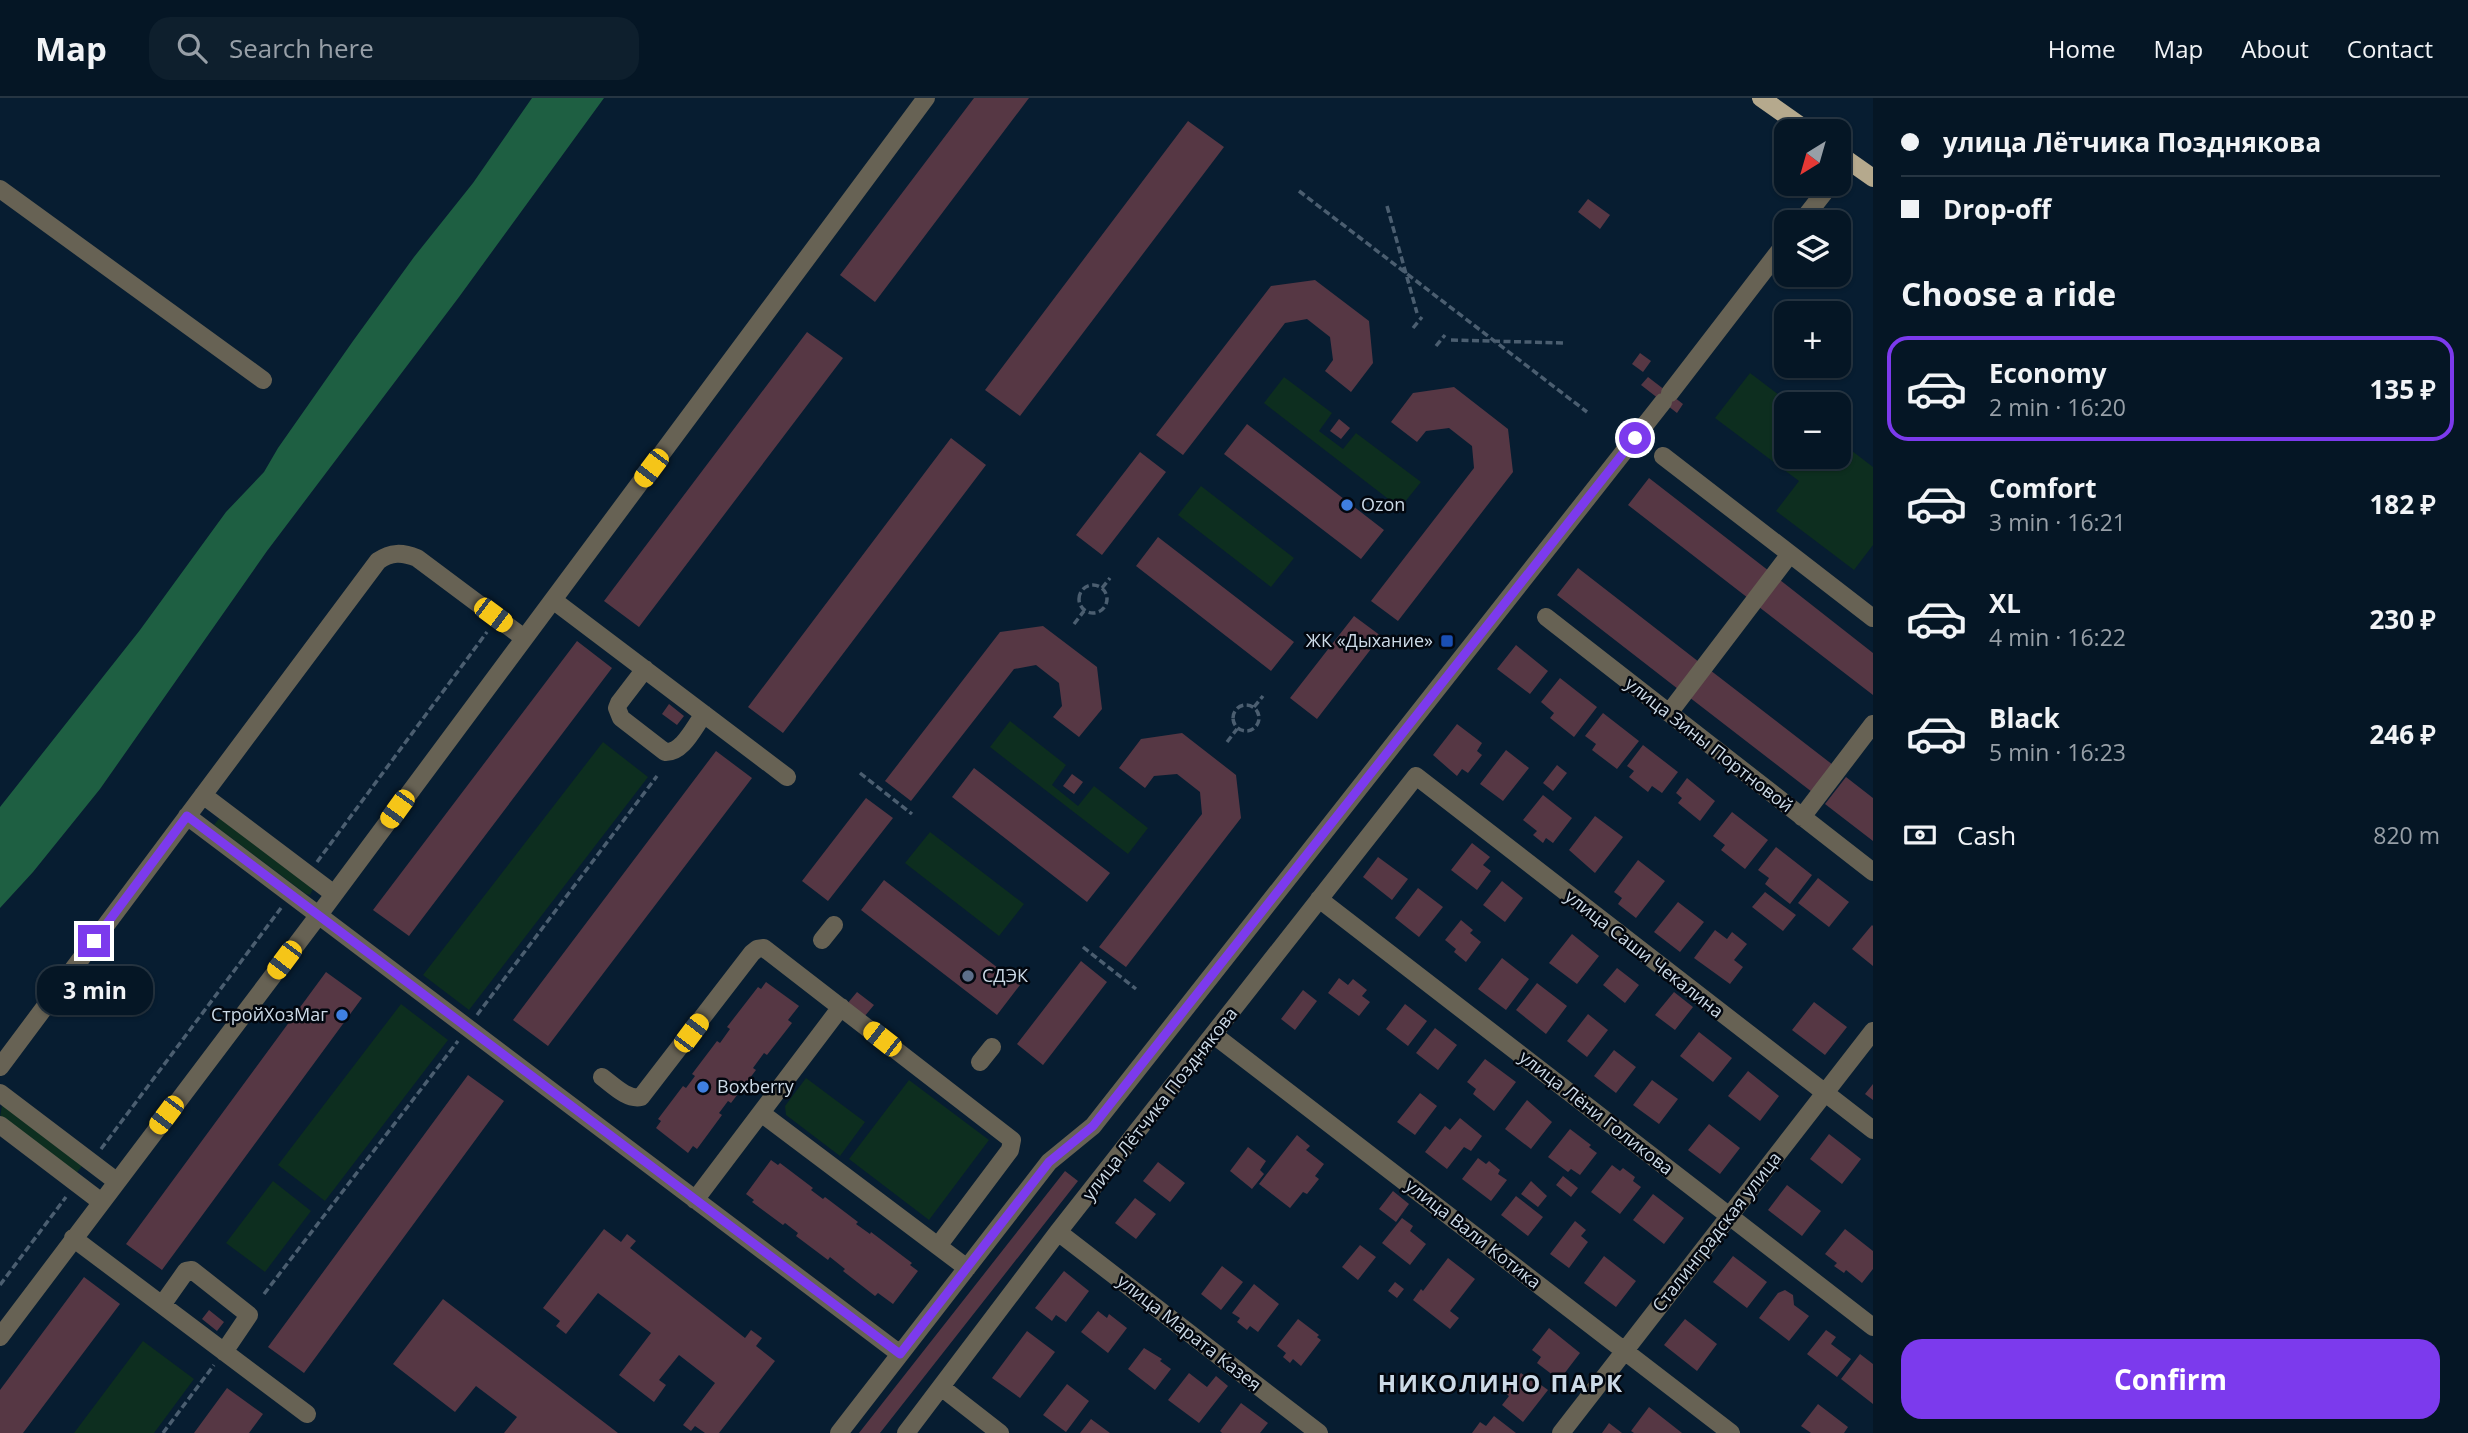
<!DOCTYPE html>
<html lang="en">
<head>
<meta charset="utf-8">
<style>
  :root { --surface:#051625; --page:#0e1f2d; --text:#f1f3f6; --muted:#979fa7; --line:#263542; --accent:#7c3aed }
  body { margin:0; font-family:"Open Sans",sans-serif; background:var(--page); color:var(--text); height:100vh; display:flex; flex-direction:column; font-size:26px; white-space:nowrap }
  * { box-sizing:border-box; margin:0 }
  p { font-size:23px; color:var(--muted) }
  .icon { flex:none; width:38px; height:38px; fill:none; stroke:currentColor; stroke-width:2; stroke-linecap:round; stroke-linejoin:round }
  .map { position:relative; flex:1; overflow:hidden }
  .panel { display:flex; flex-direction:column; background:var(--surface); width:595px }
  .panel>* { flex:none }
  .guide { display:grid; align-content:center; height:154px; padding:0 28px; background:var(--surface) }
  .needle { width:46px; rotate:217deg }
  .controls { position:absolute; left:1774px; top:21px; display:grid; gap:14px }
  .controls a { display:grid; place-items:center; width:77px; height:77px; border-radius:14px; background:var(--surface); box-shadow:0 2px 5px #0004,0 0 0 2px var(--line); font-size:35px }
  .end { position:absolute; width:32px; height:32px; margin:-16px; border:9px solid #7c3aed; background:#fff; box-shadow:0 0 0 4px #fff }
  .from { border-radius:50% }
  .bubble { position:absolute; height:49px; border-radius:21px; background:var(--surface); box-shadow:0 2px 5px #0004,0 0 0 2px var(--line); font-size:23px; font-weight:700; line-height:49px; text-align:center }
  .car { position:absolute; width:21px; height:42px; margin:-21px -10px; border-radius:9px; box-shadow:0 0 5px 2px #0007; background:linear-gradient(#f5c518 24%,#345 0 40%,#f5c518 0 76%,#345 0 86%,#f5c518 0) }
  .guide b { display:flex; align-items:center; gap:24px; height:66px; font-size:26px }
  .guide b+b { border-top:2px solid var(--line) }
  .guide i { width:18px; height:18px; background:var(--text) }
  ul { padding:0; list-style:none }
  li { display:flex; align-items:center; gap:21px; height:105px; margin:0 14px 10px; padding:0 14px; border:4px solid transparent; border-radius:21px }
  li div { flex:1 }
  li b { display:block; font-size:26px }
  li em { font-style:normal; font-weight:700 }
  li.current { border-color:var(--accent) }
  li>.icon { width:63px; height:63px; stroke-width:1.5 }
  h2 { padding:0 28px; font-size:32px; line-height:84px }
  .pay { display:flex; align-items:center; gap:18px; height:77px; padding:0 28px; font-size:26px }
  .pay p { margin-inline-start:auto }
  .primary-button { display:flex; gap:14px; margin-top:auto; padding:14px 28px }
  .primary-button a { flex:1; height:80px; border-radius:21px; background:var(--accent); color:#fff; font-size:28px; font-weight:700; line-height:80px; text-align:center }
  header { display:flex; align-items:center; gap:42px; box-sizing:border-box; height:98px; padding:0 35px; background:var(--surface); border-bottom:2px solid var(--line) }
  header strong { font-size:33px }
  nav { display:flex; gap:38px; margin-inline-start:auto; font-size:24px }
  .search { width:490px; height:63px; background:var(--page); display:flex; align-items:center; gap:18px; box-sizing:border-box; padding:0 24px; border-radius:21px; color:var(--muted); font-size:26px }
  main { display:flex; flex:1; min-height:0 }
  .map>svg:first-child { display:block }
  .green { fill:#0d2e1f }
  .forest { fill:#1e5f42 }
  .building { fill:#563744 }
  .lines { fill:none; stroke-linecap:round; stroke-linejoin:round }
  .path { stroke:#4b5e70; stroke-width:3.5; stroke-dasharray:7 3.5; stroke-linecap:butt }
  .minor { stroke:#676254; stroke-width:18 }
  .major { stroke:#b5a98d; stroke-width:18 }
  .route { stroke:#7c3aed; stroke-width:9 }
  .shop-dot { fill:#3f7fe0; stroke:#02070f; stroke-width:2.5 }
  .transit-dot { fill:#1a4fb4; stroke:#02070f; stroke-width:2.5 }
  .service-dot { fill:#5c6f8a; stroke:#02070f; stroke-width:2.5 }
  .labels { text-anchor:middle; stroke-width:5; stroke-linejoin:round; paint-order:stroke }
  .poi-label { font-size:18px; fill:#ccdae7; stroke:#02070f; text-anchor:start }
  .street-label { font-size:18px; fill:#ccdae7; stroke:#02070f }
  .district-label { font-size:24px; font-weight:bold; letter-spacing:2px; fill:#ccdae7; stroke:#02070f }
</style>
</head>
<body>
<header>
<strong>Map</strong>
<div class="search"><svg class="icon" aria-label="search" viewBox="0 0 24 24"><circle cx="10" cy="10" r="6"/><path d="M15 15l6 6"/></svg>Search here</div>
<nav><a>Home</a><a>Map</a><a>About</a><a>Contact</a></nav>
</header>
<main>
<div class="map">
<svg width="1873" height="1335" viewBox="0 0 1873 1335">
  <rect width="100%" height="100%" fill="#071d31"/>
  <path class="green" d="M1750 275 1791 306H1787V359H1839V343L1873 369V447L1854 472 1776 413 1799 383 1715 320Z
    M1284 279 1332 315 1319 333 1343 351 1356 335 1421 384 1400 410 1264 305Z
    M1201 388 1294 460 1271 489 1178 417Z
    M1010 623 1066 667 1052 687 1078 708 1094 688 1148 730 1128 756 990 649Z
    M603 644 648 679 469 912 423 877Z
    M221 718 314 789 310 797 306 796 214 727Z
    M930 734 1024 806 999 838 905 765Z
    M401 906 448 942 325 1103 278 1067Z
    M806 980 865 1024 840 1058 786 1017 785 1008Z
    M909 982 989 1042 929 1122 849 1061Z
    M2 1007 82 1068 75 1077 0 1020Z
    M273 1083 311 1113 265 1174 226 1145Z
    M143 1243 194 1281 154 1335H74Z"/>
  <path class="forest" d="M532 0H604L459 199 267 453 100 691 33 774 0 810V709L140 532 226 414 264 374 278 350 353 243 414 159 473 85Z"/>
  <path class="building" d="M974 0H1029L875 204 840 177Z
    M1188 23 1224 49 1020 318 985 292Z
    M1588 101 1610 117 1600 131 1578 114Z
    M1315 182 1369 223 1373 265 1351 294 1325 273 1333 262 1330 239 1307 221 1285 225 1183 357 1156 337 1271 188Z
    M807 234 843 260 639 529 604 503Z
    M1640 255 1651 263 1643 274 1632 266Z
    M1648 279 1683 306 1677 315 1641 287Z
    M1454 289 1508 331 1513 374 1398 523 1371 503 1474 370 1472 348 1449 330 1426 333 1417 344 1391 324 1413 295Z
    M1339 321 1350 330 1341 341 1330 333Z
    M1247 326 1384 432 1361 461 1224 356Z
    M951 340 986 367 783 635 748 609Z
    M1140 354 1166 374 1102 457 1076 437Z
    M1649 380 1769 473 1748 500 1628 407Z
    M1158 439 1294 544 1271 573 1136 468Z
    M1578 470 1699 564 1678 591 1557 497Z
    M1780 482 1873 555V597L1759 509Z
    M1354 518 1381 538 1317 621 1290 600Z
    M1043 528 1097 569 1102 611 1079 639 1053 619 1062 608 1059 585 1036 567 1014 571 911 703 885 683 1000 534Z
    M577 543 612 570 409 838 373 812Z
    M1516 547 1548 573 1530 596 1497 571Z
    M1710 572 1833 667 1812 694 1689 599Z
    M1560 580 1597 609 1574 639 1550 620 1554 615 1541 604Z
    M669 606 684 618 677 627 662 616Z
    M1603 615 1639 643 1617 671 1592 652 1596 646 1585 638Z
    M1457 626 1482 645 1477 653 1482 657 1468 675 1462 671 1457 678 1433 657Z
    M1182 635 1236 677 1241 720 1126 869 1099 849 1202 716 1200 694 1177 676 1154 678 1145 690 1119 670 1141 641Z
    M1643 647 1678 674 1662 695 1652 688 1648 694 1629 679 1634 673 1627 668Z
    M1506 652 1529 670 1503 703 1480 686Z
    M716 653 752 680 548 948 513 922Z
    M1557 667 1567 675 1553 693 1543 685Z
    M974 670 1110 775 1087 804 952 699Z
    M1072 676 1083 684 1074 696 1063 688Z
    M1846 679 1873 700V743L1825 706Z
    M1687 680 1715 703 1700 723 1678 705 1682 700 1676 695Z
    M1543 697 1572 720 1553 745 1546 740 1543 745 1533 737 1537 733 1523 722Z
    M866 700 893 720 828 803 802 783Z
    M1732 714 1768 742 1745 771 1721 752 1725 747 1713 738Z
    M1595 718 1623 739 1595 775 1569 752Z
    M1472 745 1490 759 1483 767 1491 773 1477 792 1451 772Z
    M1776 749 1812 777 1790 806 1765 786 1769 780 1758 772Z
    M1378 759 1408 781 1392 802 1363 779Z
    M1638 762 1665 783 1636 820 1618 806 1622 800 1614 794Z
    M1818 780 1849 804 1829 829 1798 805Z
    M884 782 1020 887 997 917 861 812Z
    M1502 783 1523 800 1505 824 1483 807Z
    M1418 790 1443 809 1419 839 1395 820Z
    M1765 794 1796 817 1783 833 1752 809Z
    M1678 804 1704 824 1680 854 1654 834Z
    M1461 822 1473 832 1470 835 1481 844 1466 864 1454 854 1456 851 1445 842Z
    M1872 827 1873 828V868L1852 851Z
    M1715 832 1727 841 1732 834 1747 846 1734 862 1743 869 1730 886 1694 860Z
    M1572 836 1599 858 1577 886 1549 865Z
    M1502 860 1529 881 1506 912 1478 891Z
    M1081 863 1107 884 1043 967 1017 946Z
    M1617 870 1639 887 1625 905 1603 887Z
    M326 874 362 900 162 1172 126 1146Z
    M1339 880 1348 887 1353 881 1367 892 1362 898 1370 904 1359 918 1328 895Z
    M766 884 799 908 788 922 792 925 767 957 764 955 753 970 756 972 731 1005 728 1003 719 1015 722 1017 697 1051 693 1048 688 1055 656 1030 661 1023 658 1021 683 988 686 990 695 978 692 976 717 943 720 945 730 931 727 929 758 889 761 891Z
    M1537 885 1567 908 1546 936 1516 912Z
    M1303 892 1317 903 1295 932 1281 921Z
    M857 894 874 907 864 919 847 906Z
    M1674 894 1693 909 1675 932 1655 917Z
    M1814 904 1847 929 1825 957 1792 932Z
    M1405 906 1427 923 1408 948 1386 931Z
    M1588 916 1608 932 1587 959 1567 943Z
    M1435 930 1457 947 1438 972 1416 955Z
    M1699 934 1732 960 1713 984 1680 958Z
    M1614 952 1636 969 1616 995 1594 978Z
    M1485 961 1516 984 1494 1013 1473 996 1476 991 1467 984Z
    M1748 973 1779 998 1760 1023 1728 998Z
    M468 977 504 1003 304 1275 268 1249Z
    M1652 982 1678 1001 1659 1026 1633 1007Z
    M1873 986V1002L1865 996Z
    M1420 995 1437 1008 1415 1037 1397 1024Z
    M1527 1002 1552 1024 1531 1051 1505 1031Z
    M1460 1020 1482 1038 1471 1053 1464 1049 1447 1071 1425 1054 1445 1028 1450 1032Z
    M1709 1026 1740 1050 1720 1076 1688 1052Z
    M1570 1031 1591 1047 1589 1049 1597 1055 1580 1077 1571 1071 1568 1074 1548 1059Z
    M1829 1036 1861 1061 1842 1086 1810 1061Z
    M1297 1037 1310 1048 1306 1052 1324 1066 1315 1078 1319 1081 1307 1096 1303 1094 1290 1110 1259 1086Z
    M1248 1049 1266 1063 1260 1072 1264 1076 1252 1091 1230 1073Z
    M1478 1060 1486 1066 1489 1063 1500 1072 1498 1076 1507 1082 1491 1103 1462 1081Z
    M771 1062 778 1067 780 1065 813 1090 811 1092 823 1101 825 1099 858 1124 856 1126 870 1136 871 1134 912 1165 910 1167 918 1173 893 1206 878 1195 875 1198 843 1173 845 1171 830 1159 828 1162 796 1138 798 1135 785 1125 783 1127 752 1104 754 1102 746 1096Z
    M1158 1064 1185 1085 1170 1104 1143 1083Z
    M1612 1067 1620 1073 1623 1070 1635 1079 1633 1083 1641 1089 1620 1116 1591 1094Z
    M1065 1073 1078 1083 880 1335H859Z
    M1563 1078 1578 1090 1571 1099 1556 1087Z
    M1531 1083 1547 1098 1538 1109 1521 1096Z
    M1787 1087 1821 1113 1802 1138 1768 1112Z
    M1393 1093 1409 1106 1396 1124 1379 1111Z
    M1653 1096 1684 1120 1664 1146 1633 1122Z
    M1516 1098 1543 1119 1528 1138 1501 1117Z
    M1135 1100 1156 1116 1136 1141 1115 1125Z
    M1402 1120 1413 1128 1410 1133 1426 1146 1410 1167 1382 1145Z
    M1575 1123 1586 1132 1581 1138 1588 1144 1569 1170 1550 1156Z
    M604 1131 621 1144 627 1136 636 1143 630 1150 745 1240 751 1232 762 1240 756 1248 775 1263 719 1335H705L695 1328 691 1333 683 1327 715 1285 679 1257 659 1282 666 1287 654 1304 619 1277 651 1235 598 1195 566 1236 556 1228 560 1223 543 1210Z
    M1845 1131 1873 1153V1171L1862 1185 1846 1172 1844 1175 1834 1168 1837 1165 1825 1156Z
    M1360 1147 1376 1159 1358 1182 1342 1169Z
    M1604 1158 1636 1183 1616 1209 1584 1185Z
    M1733 1158 1767 1184 1747 1210 1713 1184Z
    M1448 1160 1475 1181 1450 1213 1459 1220 1450 1231 1413 1202 1421 1191 1423 1193Z
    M1222 1168 1243 1184 1221 1212 1201 1196Z
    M1064 1173 1089 1193 1066 1224 1056 1217 1052 1223 1035 1210Z
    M84 1179 120 1206 23 1335H0V1292Z
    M1395 1184 1404 1191 1397 1200 1388 1193Z
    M1254 1186 1279 1206 1258 1234 1250 1228 1247 1232 1237 1224 1240 1220 1232 1215Z
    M1785 1192 1793 1197 1794 1207 1809 1218 1789 1243 1759 1220 1778 1195Z
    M443 1201 618 1335H504L517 1319 476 1288 455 1314 393 1266Z
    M209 1212 224 1224 217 1233 202 1221Z
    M1098 1213 1107 1220 1109 1216 1127 1230 1108 1255 1081 1234Z
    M1298 1221 1319 1237 1317 1239 1321 1242 1301 1268 1293 1261 1290 1265 1283 1259 1286 1255 1277 1248Z
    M1685 1221 1717 1246 1697 1273 1664 1247Z
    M1549 1230 1580 1255 1564 1276 1562 1275 1558 1281 1537 1265 1541 1259 1532 1252Z
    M1826 1232 1836 1239 1831 1246 1851 1261 1837 1279 1807 1256Z
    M1027 1233 1055 1254 1020 1300 992 1280Z
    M1144 1250 1162 1261 1160 1263 1171 1271 1155 1292 1128 1271Z
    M1860 1256 1873 1266V1306L1841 1281Z
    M1189 1275 1207 1289 1216 1278 1228 1288 1199 1325 1168 1302Z
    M1521 1275 1525 1278 1526 1276 1548 1292 1523 1324 1502 1307 1509 1298 1505 1295Z
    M1067 1286 1089 1303 1066 1334 1043 1317Z
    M227 1290 263 1316 249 1335H194Z
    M1241 1305 1268 1325 1260 1335H1222L1220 1333Z
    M1818 1306 1848 1329 1844 1335H1811L1801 1328Z
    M1649 1309 1682 1335H1634L1631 1333Z
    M1494 1318 1516 1335H1472L1480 1324 1486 1328Z
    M1091 1321 1110 1335H1080Z
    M1609 1325 1622 1335H1602Z"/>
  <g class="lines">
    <path class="path" d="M1299 93 1587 314
      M1387 108 1417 215
      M1413 230 1422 219
      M1451 242 1565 245
      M1436 248 1445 237
      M1079 501a14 14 0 1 1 28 0a14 14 0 1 1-28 0Z
      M1102 490 1110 480
      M1074 526 1084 513
      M1233 620a13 13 0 1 1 26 0a13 13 0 1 1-26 0Z
      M1254 609 1263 598
      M1227 644 1237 631
      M860 675 912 716
      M317 764 487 534
      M1083 849 1136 891
      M477 917 657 678
      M101 1051 281 810
      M0 1187 66 1099
      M264 1196 458 943
      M163 1335 214 1267"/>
    <path class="minor" d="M1839 74 1848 63
      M0 91 263 282
      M1801 124 1831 86
      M1670 295 1787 143
      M1663 358 1873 520
      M553 502 787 679
      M1546 519 1873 774
      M645 571 619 605 617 610 621 620 665 654C683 655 694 629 704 616
      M1669 615 1790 456
      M203 697 334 796
      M187 718 900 1256
      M1802 719 1873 626
      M1319 801 1873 1229
      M822 842 834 827
      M1214 937 1731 1335
      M980 964 992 949
      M0 969 378 463C391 454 402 454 417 460L524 540
      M602 979C613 987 627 1002 641 999L752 855 757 851 764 850 1012 1042 1010 1052 938 1148
      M0 995 116 1083
      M761 1015 967 1170
      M0 1027 100 1103
      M695 1102 841 909
      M1058 1134 1319 1335
      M73 1140 307 1316
      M162 1207 186 1173 192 1172 249 1217 224 1254
      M0 1239 318 818 926 0
      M941 1289 1000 1335
      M839 1335 1049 1064 1093 1028 1663 304
      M906 1335 1058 1134 1416 678 1873 1032
      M1561 1335 1873 933"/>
    <path class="major" d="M1761 0 1808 33
      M1839 56 1873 80"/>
  </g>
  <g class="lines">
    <path class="route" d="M94 843 187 718 900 1256 1049 1064 1093 1028 1635 340"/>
  </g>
  <g class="shop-dot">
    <circle cx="1347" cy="407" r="7"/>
    <circle cx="342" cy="917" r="7"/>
    <circle cx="703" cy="989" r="7"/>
  </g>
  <rect class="transit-dot" x="1440" y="536" width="14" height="14" rx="3.5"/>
  <circle class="service-dot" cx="968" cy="878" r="7"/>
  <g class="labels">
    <g class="poi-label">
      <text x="1361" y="413">Ozon</text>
      <text x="1433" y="549" text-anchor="end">ЖК «Дыхание»</text>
      <text x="982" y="884">СДЭК</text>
      <text x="328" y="923" text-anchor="end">СтройХозМаг</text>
      <text x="717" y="995">Boxberry</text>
    </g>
    <g class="street-label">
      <text transform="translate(1709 647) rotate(38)" y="6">улица Зины Портновой</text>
      <text transform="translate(1644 856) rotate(38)" y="6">улица Саши Чекалина</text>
      <text transform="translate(1160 1006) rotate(-52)" y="6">улица Лётчика Позднякова</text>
      <text transform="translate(1596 1015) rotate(38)" y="6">улица Лёни Голикова</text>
      <text transform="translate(1717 1134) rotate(-52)" y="6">Сталинградская улица</text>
      <text transform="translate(1473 1136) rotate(38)" y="6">улица Вали Котика</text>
      <text transform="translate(1189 1235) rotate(38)" y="6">улица Марата Казея</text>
    </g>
    <g class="district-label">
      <text x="1501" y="1294">НИКОЛИНО ПАРК</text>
    </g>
  </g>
</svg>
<div class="controls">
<a><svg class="needle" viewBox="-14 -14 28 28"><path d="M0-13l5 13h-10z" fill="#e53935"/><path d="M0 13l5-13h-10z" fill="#979fa7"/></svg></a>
<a><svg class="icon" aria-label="layers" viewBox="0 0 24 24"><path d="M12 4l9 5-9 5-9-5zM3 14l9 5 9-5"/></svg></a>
<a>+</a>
<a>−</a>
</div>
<i class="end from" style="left:1635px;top:340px"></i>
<i class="end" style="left:94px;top:843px"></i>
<div class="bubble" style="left:37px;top:868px;width:116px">3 min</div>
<i class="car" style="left:651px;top:370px;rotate:217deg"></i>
<i class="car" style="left:493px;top:517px;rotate:127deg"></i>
<i class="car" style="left:397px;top:711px;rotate:216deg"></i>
<i class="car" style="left:284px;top:862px;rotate:217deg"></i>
<i class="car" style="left:691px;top:935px;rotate:37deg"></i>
<i class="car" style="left:882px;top:941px;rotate:308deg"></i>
<i class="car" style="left:166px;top:1017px;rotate:217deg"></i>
</div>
<section class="panel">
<div class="guide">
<b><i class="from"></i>улица Лётчика Позднякова</b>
<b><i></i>Drop-off</b>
</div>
<h2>Choose a ride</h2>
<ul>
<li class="current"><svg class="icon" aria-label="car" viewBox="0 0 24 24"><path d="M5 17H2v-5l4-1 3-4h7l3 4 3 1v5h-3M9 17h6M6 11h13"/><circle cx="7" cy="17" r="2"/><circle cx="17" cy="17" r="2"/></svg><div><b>Economy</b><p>2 min · 16:20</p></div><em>135 ₽</em></li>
<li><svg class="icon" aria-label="car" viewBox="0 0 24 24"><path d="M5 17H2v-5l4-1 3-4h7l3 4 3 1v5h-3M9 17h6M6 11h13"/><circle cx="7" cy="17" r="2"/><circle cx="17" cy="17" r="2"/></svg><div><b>Comfort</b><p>3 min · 16:21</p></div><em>182 ₽</em></li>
<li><svg class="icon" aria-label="car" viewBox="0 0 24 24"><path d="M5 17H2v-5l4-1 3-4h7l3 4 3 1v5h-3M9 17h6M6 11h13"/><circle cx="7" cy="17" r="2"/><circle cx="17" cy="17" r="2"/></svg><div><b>XL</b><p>4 min · 16:22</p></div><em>230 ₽</em></li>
<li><svg class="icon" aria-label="car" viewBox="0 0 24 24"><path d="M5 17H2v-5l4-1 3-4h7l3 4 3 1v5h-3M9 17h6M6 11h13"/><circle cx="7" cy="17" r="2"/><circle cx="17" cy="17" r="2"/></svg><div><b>Black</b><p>5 min · 16:23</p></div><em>246 ₽</em></li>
</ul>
<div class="pay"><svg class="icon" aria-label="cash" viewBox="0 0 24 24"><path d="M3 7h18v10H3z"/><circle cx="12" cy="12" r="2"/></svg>Cash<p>820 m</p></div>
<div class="primary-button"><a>Confirm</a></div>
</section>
</main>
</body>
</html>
